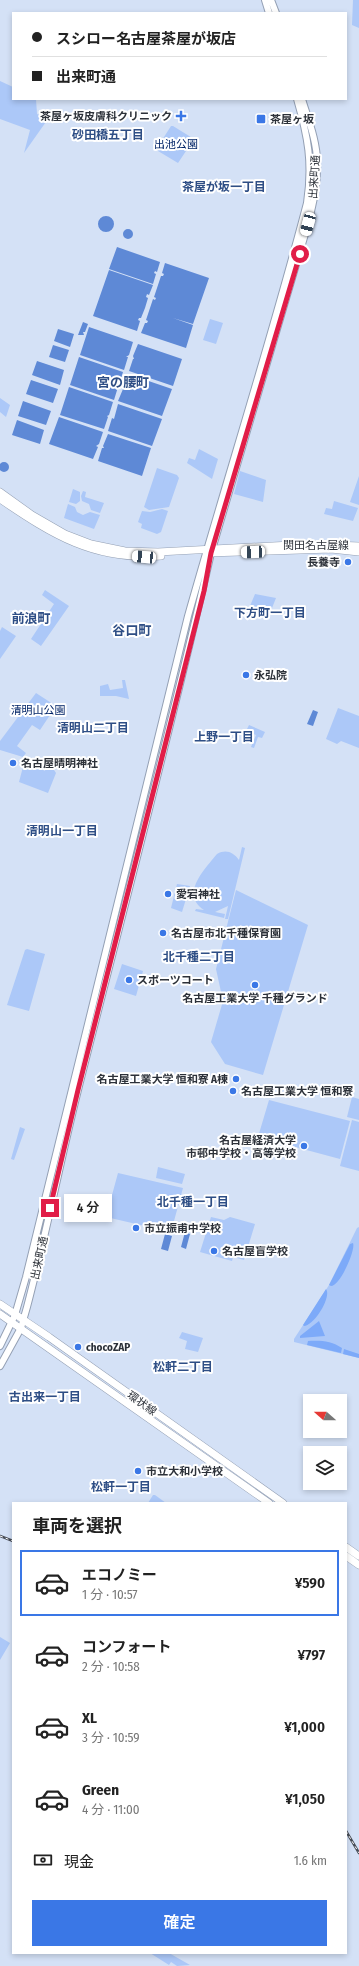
<!DOCTYPE html>
<html lang="ja">
<head>
<meta charset="utf-8">
<style>
  :root { --surface:#fff; --page:#f2f2f2; --text:#222; --muted:#767676; --line:#e0e0e0; --accent:#3a77e6 }
  body { margin:0; font-family:"Fira Sans Condensed","Noto Sans JP",sans-serif; background:var(--page); color:var(--text); height:100vh; display:flex; flex-direction:column; font-size:15px; white-space:nowrap }
  * { box-sizing:border-box; margin:0 }
  p { font-size:13px; color:var(--muted) }
  .icon { flex:none; width:22px; height:22px; fill:none; stroke:currentColor; stroke-width:2; stroke-linecap:round; stroke-linejoin:round }
  .map { position:relative; flex:1; overflow:hidden }
  .details { position:absolute; left:12px; top:1502px; width:335px; height:452px; display:flex; flex-direction:column; background:var(--surface); border-radius:0px; box-shadow:0 2px 6px #0003 }
  .details>* { flex:none }
  .guide { position:absolute; left:12px; top:12px; width:335px; height:88px; border-radius:0px; box-shadow:0 2px 6px #0003; display:grid; align-content:center; height:88px; padding:0 20px; background:var(--surface) }
  .needle { width:26px; rotate:291deg }
  .buttons { position:absolute; left:303px; top:1394px; display:grid; gap:8px }
  .buttons a { display:grid; place-items:center; width:44px; height:44px; border-radius:0px; background:var(--surface); box-shadow:0 2px 6px #0003; font-size:20px }
  .end { position:absolute; width:18px; height:18px; margin:-9px; border:5px solid #e11d48; background:#fff; box-shadow:0 0 0 2px #fff }
  .from { border-radius:50% }
  .bubble { position:absolute; height:28px; border-radius:0px; background:var(--surface); box-shadow:0 2px 6px #0003; font-size:13px; font-weight:600; line-height:28px; text-align:center }
  .car { position:absolute; width:12px; height:24px; margin:-12px -6px; border-radius:5px; box-shadow:0 0 3px 1px #0007; background:linear-gradient(#fff 24%,#345 0 40%,#fff 0 76%,#345 0 86%,#fff 0) }
  .guide b { display:flex; align-items:center; gap:14px; height:38px; font-size:15px }
  .guide b+b { border-top:1px solid var(--line) }
  .guide i { width:10px; height:10px; background:var(--text) }
  ul { padding:0; list-style:none }
  li { display:flex; align-items:center; gap:12px; height:66px; margin:0 8px 6px; padding:0 12px; border:2px solid transparent; border-radius:0px }
  li div { flex:1 }
  li b { display:block; font-size:15px }
  li em { font-style:normal; font-weight:600 }
  li.current { border-color:var(--accent) }
  li>.icon { width:36px; height:36px; stroke-width:1.5 }
  h2 { padding:0 20px; font-size:18px; line-height:48px }
  .pay { display:flex; align-items:center; gap:10px; height:44px; padding:0 20px; font-size:15px }
  .pay p { margin-inline-start:auto }
  .button { display:flex; gap:8px; margin-top:auto; padding:8px 20px }
  .button a { flex:1; height:46px; border-radius:0px; background:var(--accent); color:#fff; font-size:16px; font-weight:600; line-height:46px; text-align:center }
  .map>svg:first-child { display:block }
  .green { fill:#acc8f8 }
  .forest { fill:#7daaf9 }
  .water { fill:#5e89d6 }
  .lines { fill:none; stroke-linecap:round; stroke-linejoin:round }
  .secondary-casing { stroke:#94a0b4; stroke-width:8 }
  .primary-casing { stroke:#94a0b4; stroke-width:8 }
  .secondary { stroke:#fff; stroke-width:6 }
  .primary { stroke:#fff; stroke-width:7 }
  .rail-casing { stroke:#474d57; stroke-width:2.5 }
  .rail { stroke:#fff; stroke-width:1; stroke-dasharray:3; stroke-linecap:butt }
  .route { stroke:#e11d48; stroke-width:5 }
  .poi-dot { fill:#3a77e6; stroke:#fff; stroke-width:1.5 }
  .labels { text-anchor:middle; stroke-width:4; stroke-linejoin:round; paint-order:stroke }
  .poi-label { font-size:11px; font-weight:bold; fill:#2c3139; stroke:#fff; text-anchor:start }
  .park-label { font-size:11px; fill:#002366; stroke:#fff }
  .street-label { font-size:11px; fill:#2c3139; stroke:#fff }
  .neighbourhood-label { font-size:12px; font-weight:bold; fill:#2e4e85; stroke:#fff }
  .quarter-label { font-size:13px; font-weight:bold; fill:#2e4e85; stroke:#fff }
</style>
</head>
<body>
<div class="map">
<svg width="359" height="1966" viewBox="0 0 359 1966">
  <rect width="100%" height="100%" fill="#d4e1f6"/>
  <path class="green" d="M353 0H359V28L352 25Z
    M0 81 13 87V99H36L37 114 48 119 24 153 30 130 0 119Z
    M171 126H173L194 139 178 163 158 151 157 148Z
    M210 319 223 323 216 344 203 340Z
    M0 398 10 405 6 417 0 412Z
    M199 449 218 459 212 479 187 463 189 458 195 460Z
    M157 468 177 475 179 478 169 507 149 510 144 507Z
    M240 471 266 480 263 502 234 494Z
    M359 476V505L350 502Z
    M73 489 80 492V501L76 504 69 502Z
    M83 491 86 492 85 497 104 503 100 513 91 510 89 504 82 501 81 496Z
    M334 501 358 508 353 521 324 514 326 508 332 509Z
    M68 504 75 507 77 512 83 515 90 512 100 515 94 529 64 518Z
    M162 509 168 511 161 532 157 534 141 528 142 524 138 522 142 511 150 512Z
    M45 590 69 606 41 646 31 639 54 604 42 595Z
    M255 594 276 598 270 613 250 606Z
    M2 627 16 636 0 659V631Z
    M122 680H125L129 699 116 696H100V686L108 684 110 690 123 688Z
    M36 693 56 706 40 730 32 725 17 746 26 753 23 757 0 750V741Z
    M338 708 359 716V748L341 741 337 744 326 739Z
    M249 725 265 732 262 738 258 737 254 748 251 747 256 735 246 731Z
    M26 762 54 770 56 773 48 793 19 782 24 763Z
    M242 847 245 848 228 919H225L228 906 215 912 225 914 224 918 195 911 196 909 204 910C180 894 204 870 217 854 226 849 233 852 239 860Z
    M177 884 190 886 182 912 171 908Z
    M236 890 308 925 263 1075 225 1064 211 1042 223 1001 216 969Z
    M27 949 45 954 29 1011 7 1005 25 950Z
    M122 964 143 971 136 996 114 989Z
    M352 1097 359 1099V1120L347 1117Z
    M269 1100 350 1121 340 1159 258 1137Z
    M352 1120 359 1122V1171L340 1166Z
    M20 1127 25 1129 14 1160 11 1159Z
    M158 1167 185 1174 182 1184 156 1178Z
    M118 1173 183 1188 171 1232 106 1217Z
    M211 1217 224 1220 230 1217 255 1224 244 1260 233 1257 232 1261 200 1252Z
    M359 1227V1358L294 1342V1339L329 1285 357 1228Z
    M182 1332 203 1338 198 1352 185 1349 187 1341 179 1338Z
    M153 1495H155L166 1503H148Z
    M0 1637 10 1643 0 1660Z
    M150 1953H169L190 1965 177 1966 171 1962 169 1965Z"/>
  <path class="forest" d="M353 1243C356 1250 340 1286 331 1286L329 1285 350 1244Z
    M326 1289C332 1297 314 1326 304 1326L303 1325Z
    M319 1321 325 1336 300 1338V1336Z
    M308 1341C320 1340 332 1341 342 1348L341 1353 307 1345Z
    M344 1349 359 1354V1358L343 1354Z"/>
  <path class="water" d="M98 224a8 8 0 1 1 16 0a8 8 0 1 1-16 0Z
    M123 234a5 5 0 1 1 10 0a5 5 0 1 1-10 0Z
    M117 247 160 262 157 272 155 271 154 273 156 274 153 284 109 269Z
    M165 263 209 278 193 324 173 318 193 325 186 348 141 333 145 323H147L148 321 146 320 153 299 155 300 156 298 154 297 161 276H163L164 274 162 273Z
    M109 270 153 285 149 295 147 294 146 297 148 298 145 308 101 293Z
    M101 293 145 308 141 318H139L138 320 140 321 137 331 93 316Z
    M83 322 88 324 85 332H83L84 335H78Z
    M89 327 133 342 129 355 126 357H128L124 370 80 355Z
    M58 329 74 334 70 347 54 341Z
    M138 344 182 359 173 386 129 371 133 359H134L133 356Z
    M53 345 69 350 65 362 49 357Z
    M79 357 123 372 119 385 117 384 118 387 114 400 70 385Z
    M37 361 64 370 60 385 32 375Z
    M128 374 172 389 162 416 118 401 123 389 125 387 123 386Z
    M31 380 58 389 53 403 26 394Z
    M69 387 113 402 109 415 107 416 108 417 104 429 60 415Z
    M23 401 51 411 46 425 18 416Z
    M118 404 162 419 152 446 108 431 112 418 114 419Z
    M59 417 103 432 99 444 96 446 98 447 93 459 49 444Z
    M17 420 44 430 40 444 12 435Z
    M108 434 151 448 142 476 98 461 102 448H104L103 446Z
    M-1 467a5 5 0 1 1 10 0a5 5 0 1 1-10 0Z
    M313 710 318 712 313 726 307 724Z
    M185 1232 190 1234 186 1249 181 1247Z
    M165 1234 172 1236 168 1251 161 1249Z"/>
  <g class="lines">
    <g class="secondary-casing">
      <path id="secondary" d="M265 0 269 13
        M271 0 276 13
        M0 1346 15 1315 26 1277 188 616C227 478 271 341 307 203 313 163 308 137 297 99
        M0 1366 21 1328 27 1307C46 1235 60 1162 78 1090 123 911 170 733 211 553L308 224C313 204 318 183 317 162 317 141 308 119 302 99"/>
    </g>
    <g class="primary-casing">
      <path id="primary" d="M0 492 32 515 65 534 91 544 125 551 158 552 310 544 359 546
        M0 499C53 535 94 561 161 556
        M207 553 331 549 359 552
        M0 1304 49 1337 283 1503
        M0 1314 269 1503
        M346 1547 359 1556
        M346 1556 359 1565"/>
    </g>
    <use href="#secondary" class="secondary"/>
    <use href="#primary" class="primary"/>
    <g class="rail-casing">
      <path id="rail" d="M0 1536 13 1541
        M346 1831 359 1853"/>
    </g>
    <use href="#rail" class="rail"/>
  </g>
  <g class="lines">
    <path class="route" d="M50 1208 78 1090 204 591 211 553 300 254"/>
  </g>
  <g class="poi-dot">
    <path d="M179 110h4v4h4v4h-4v4h-4v-4h-4v-4h4z"/>
    <rect x="256" y="114" width="10" height="10" rx="2"/>
    <circle cx="348" cy="562" r="4"/>
    <circle cx="246" cy="675" r="4"/>
    <circle cx="13" cy="763" r="4"/>
    <circle cx="168" cy="894" r="4"/>
    <circle cx="163" cy="933" r="4"/>
    <circle cx="129" cy="980" r="4"/>
    <circle cx="255" cy="985" r="4"/>
    <circle cx="236" cy="1079" r="4"/>
    <circle cx="233" cy="1091" r="4"/>
    <circle cx="304" cy="1146" r="4"/>
    <circle cx="136" cy="1228" r="4"/>
    <circle cx="214" cy="1251" r="4"/>
    <circle cx="78" cy="1347" r="4"/>
    <circle cx="138" cy="1471" r="4"/>
  </g>
  <g class="labels">
    <g class="poi-label">
      <text x="172" y="120" text-anchor="end">茶屋ヶ坂皮膚科クリニック</text>
      <text x="270" y="123">茶屋ヶ坂</text>
      <text x="340" y="566" text-anchor="end">長養寺</text>
      <text x="254" y="679">永弘院</text>
      <text x="21" y="767">名古屋晴明神社</text>
      <text x="176" y="898">愛宕神社</text>
      <text x="171" y="937">名古屋市北千種保育園</text>
      <text x="137" y="984">スポーツコート</text>
      <text x="255" y="1002" text-anchor="middle">名古屋工業大学 千種グランド</text>
      <text x="228" y="1083" text-anchor="end">名古屋工業大学 恒和寮 A棟</text>
      <text x="241" y="1095">名古屋工業大学 恒和寮</text>
      <text x="296" y="1144" text-anchor="end">名古屋経済大学<tspan x="296" dy="13">市邨中学校・高等学校</tspan></text>
      <text x="144" y="1232">市立振甫中学校</text>
      <text x="222" y="1255">名古屋盲学校</text>
      <text x="86" y="1351">chocoZAP</text>
      <text x="146" y="1475">市立大和小学校</text>
    </g>
    <g class="park-label">
      <text x="176" y="148">出池公園</text>
      <text x="38" y="714">清明山公園</text>
    </g>
    <g class="street-label">
      <text transform="translate(314 177) rotate(-86)" y="4">出来町通</text>
      <text x="316" y="549">関田名古屋線</text>
      <text transform="translate(39 1258) rotate(-78)" y="4">出来町通</text>
      <text transform="translate(142 1403) rotate(35)" y="4">環状線</text>
    </g>
    <g class="neighbourhood-label">
      <text x="108" y="139">砂田橋五丁目</text>
      <text x="224" y="191">茶屋が坂一丁目</text>
      <text x="270" y="617">下方町一丁目</text>
      <text x="93" y="732">清明山二丁目</text>
      <text x="224" y="741">上野一丁目</text>
      <text x="62" y="835">清明山一丁目</text>
      <text x="199" y="961">北千種二丁目</text>
      <text x="193" y="1206">北千種一丁目</text>
      <text x="183" y="1371">松軒二丁目</text>
      <text x="45" y="1401">古出来一丁目</text>
      <text x="121" y="1491">松軒一丁目</text>
    </g>
    <g class="quarter-label">
      <text x="123" y="387">宮の腰町</text>
      <text x="31" y="623">前浪町</text>
      <text x="132" y="635">谷口町</text>
    </g>
  </g>
</svg>
<div class="buttons">
<a><svg class="needle" viewBox="-14 -14 28 28"><path d="M0-13l5 13h-10z" fill="#e53935"/><path d="M0 13l5-13h-10z" fill="#767676"/></svg></a>
<a><svg class="icon" aria-label="layers" viewBox="0 0 24 24"><path d="M12 4l9 5-9 5-9-5zM3 14l9 5 9-5"/></svg></a>
</div>
<i class="end from" style="left:300px;top:254px"></i>
<i class="end" style="left:50px;top:1208px"></i>
<div class="bubble" style="left:64px;top:1194px;width:48px">4 分</div>
<i class="car" style="left:308px;top:224px;rotate:195deg"></i>
<i class="car" style="left:253px;top:552px;rotate:268deg"></i>
<i class="car" style="left:144px;top:557px;rotate:275deg"></i>
<div class="guide">
<b><i class="from"></i>スシロー名古屋茶屋が坂店</b>
<b><i></i>出来町通</b>
</div>
<section class="details">
<h2>車両を選択</h2>
<ul>
<li class="current"><svg class="icon" aria-label="car" viewBox="0 0 24 24"><path d="M5 17H2v-5l4-1 3-4h7l3 4 3 1v5h-3M9 17h6M6 11h13"/><circle cx="7" cy="17" r="2"/><circle cx="17" cy="17" r="2"/></svg><div><b>エコノミー</b><p>1 分 · 10:57</p></div><em>¥590</em></li>
<li><svg class="icon" aria-label="car" viewBox="0 0 24 24"><path d="M5 17H2v-5l4-1 3-4h7l3 4 3 1v5h-3M9 17h6M6 11h13"/><circle cx="7" cy="17" r="2"/><circle cx="17" cy="17" r="2"/></svg><div><b>コンフォート</b><p>2 分 · 10:58</p></div><em>¥797</em></li>
<li><svg class="icon" aria-label="car" viewBox="0 0 24 24"><path d="M5 17H2v-5l4-1 3-4h7l3 4 3 1v5h-3M9 17h6M6 11h13"/><circle cx="7" cy="17" r="2"/><circle cx="17" cy="17" r="2"/></svg><div><b>XL</b><p>3 分 · 10:59</p></div><em>¥1,000</em></li>
<li><svg class="icon" aria-label="car" viewBox="0 0 24 24"><path d="M5 17H2v-5l4-1 3-4h7l3 4 3 1v5h-3M9 17h6M6 11h13"/><circle cx="7" cy="17" r="2"/><circle cx="17" cy="17" r="2"/></svg><div><b>Green</b><p>4 分 · 11:00</p></div><em>¥1,050</em></li>
</ul>
<div class="pay"><svg class="icon" aria-label="cash" viewBox="0 0 24 24"><path d="M3 7h18v10H3z"/><circle cx="12" cy="12" r="2"/></svg>現金<p>1.6 km</p></div>
<div class="button"><a>確定</a></div>
</section>
</div>
</body>
</html>
